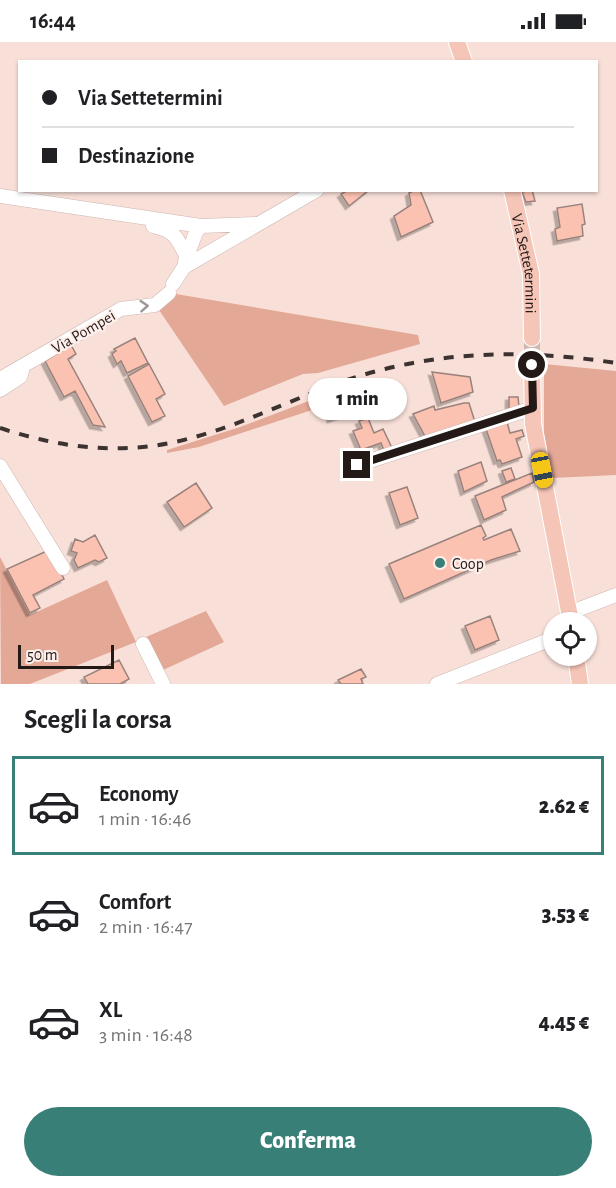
<!DOCTYPE html>
<html lang="it">
<head>
<meta charset="utf-8">
<style>
  :root { --surface:#fff; --page:#f2f2f2; --text:#202124; --muted:#757577; --line:#e0e0e0; --accent:#387f78 }
  body { margin:0; font-family:"Alegreya Sans",sans-serif; background:var(--page); color:var(--text); height:100vh; display:flex; flex-direction:column; font-size:22px; white-space:nowrap }
  * { box-sizing:border-box; margin:0 }
  p { font-size:20px; color:var(--muted) }
  .icon { flex:none; width:33px; height:33px; fill:none; stroke:currentColor; stroke-width:2; stroke-linecap:round; stroke-linejoin:round }
  .map { position:relative; height:642px; overflow:hidden }
  .drawer { display:flex; flex-direction:column; background:var(--surface); flex:1 }
  .drawer>* { flex:none }
  .guide { position:absolute; left:18px; top:18px; width:580px; height:132px; border-radius:0px; box-shadow:0 2px 4px #0004; display:grid; align-content:center; height:132px; padding:0 24px; background:var(--surface) }
  .fabs { position:absolute; left:543px; top:570px; display:grid; gap:12px }
  .fabs a { display:grid; place-items:center; width:54px; height:54px; border-radius:50%; background:var(--surface); box-shadow:0 2px 4px #0004; font-size:30px }
  .scale { position:absolute; left:18px; bottom:15px; width:96px; box-sizing:border-box; padding-left:6px; border:3px solid #231a18; border-top:0; font-size:16px; line-height:21px; white-space:nowrap; color:#231a18; -webkit-text-stroke:4px #feefeb; paint-order:stroke }
  .end { position:absolute; width:27px; height:27px; margin:-14px; border:8px solid #231a18; background:#fff; box-shadow:0 0 0 3px #fff }
  .from { border-radius:50% }
  .bubble { position:absolute; height:42px; border-radius:21px; background:var(--surface); box-shadow:0 2px 4px #0004; font-size:20px; font-weight:800; line-height:42px; text-align:center }
  .car { position:absolute; width:18px; height:36px; margin:-18px -9px; border-radius:8px; box-shadow:0 0 4px 2px #0007; background:linear-gradient(#f5c518 24%,#345 0 40%,#f5c518 0 76%,#345 0 86%,#f5c518 0) }
  .guide b { display:flex; align-items:center; gap:21px; height:57px; font-size:22px }
  .guide b+b { border-top:2px solid var(--line) }
  .guide i { width:15px; height:15px; background:var(--text) }
  ul { padding:0; list-style:none }
  li { display:flex; align-items:center; gap:18px; height:99px; margin:0 12px 9px; padding:0 12px; border:3px solid transparent; border-radius:0px }
  li div { flex:1 }
  li b { display:block; font-size:22px }
  li em { font-style:normal; font-weight:800 }
  li.selected { border-color:var(--accent) }
  li>.icon { width:54px; height:54px; stroke-width:1.5 }
  h2 { padding:0 24px; font-size:27px; line-height:72px }
  .action { display:flex; gap:12px; margin-top:auto; padding:12px 24px }
  .action a { flex:1; height:69px; border-radius:36px; background:var(--accent); color:#fff; font-size:24px; font-weight:800; line-height:69px; text-align:center }
  .status { display:flex; justify-content:space-between; align-items:center; height:42px; padding:0 30px; background:var(--surface); direction:ltr }
  .status svg { height:16px; fill:currentColor }
  .map>svg:first-child { display:block }
  .green { fill:#e4a897 }
  .building { fill:#fcc2b1; stroke:#99827c; stroke-width:1.5; filter:url(#shadow) }
  .lines { fill:none; stroke-linecap:round; stroke-linejoin:round }
  .major-tunnel { stroke:#cdb8b2; stroke-width:16; stroke-dasharray:16 8; stroke-linecap:butt }
  .minor-casing { stroke:#ceb6b0; stroke-width:15 }
  .major-casing { stroke:#fff; stroke-width:18 }
  .minor { stroke:#fff; stroke-width:14 }
  .major { stroke:#f5c5b7; stroke-width:16 }
  .rail { stroke:#3c322f; stroke-width:4; stroke-dasharray:10 10; stroke-linecap:butt }
  .oneway { stroke:#9c9897 }
  .route { stroke:#231a18; stroke-width:8 }
  .poi-dot { fill:#387f78; stroke:#feefeb; stroke-width:2 }
  .labels { text-anchor:middle; stroke-width:4.5; stroke-linejoin:round; paint-order:stroke }
  .street-label { font-size:16px; fill:#231a18; stroke:#feefeb }
  .poi-label { font-size:16px; fill:#231a18; stroke:#feefeb; text-anchor:start }
</style>
</head>
<body>
<div class="status"><b>16:44</b><svg viewBox="0 0 49 12"><path d="M0 12V9h3v3zM5 12V6h3v6zM10 12V3h3v9zM15 12V0h3v12zM26 1h20v11H26zM47 4h2v5h-2z"/></svg></div>
<div class="map">
<svg width="616" height="642" viewBox="0 0 616 642">
  <defs>
    <filter id="shadow"><feDropShadow dx="-3.5" dy="3.5" stdDeviation="0" flood-color="#0004"/></filter>
  </defs>
  <rect width="100%" height="100%" fill="#f8e0d9"/>
  <path class="green" d="M176 252 418 293 420 302 318 331 303 332 224 364 159 268Z
    M544 322 616 329V433L552 436 544 391Z
    M314 357 318 366 199 405 167 411V408L240 385Z
    M0 515 30 573 107 538 136 600 30 642H1Z
    M206 569 224 600 163 628 146 595Z"/>
  <path class="building" d="M348 148H369L349 164 341 152Z
    M415 148H420L433 180 401 195 394 174 411 163 409 151Z
    M532 148 535 159 526 160 522 150Z
    M582 162 585 182 582 183 583 194 557 199 555 187 560 185 557 166Z
    M135 296 148 321 127 331 121 319 117 322 112 312 116 309 114 307Z
    M71 303 76 312 68 317 105 385 93 383 75 349 64 355 45 319Z
    M149 322 165 352 156 357 165 374 152 380 128 334Z
    M432 330 470 335 473 350 441 361Z
    M509 355H518L519 365 509 369Z
    M338 360 343 373 331 377 326 364Z
    M464 361H469L475 380 426 396 413 372 434 364 435 368Z
    M368 376 374 391 383 387 393 408 385 411 381 401 361 408 353 389 362 386 359 379Z
    M507 380 510 391 522 388 524 394 516 397 522 415 502 422 500 418 497 419 486 387Z
    M481 420 487 439 464 450 458 429Z
    M511 426 515 437 506 440 502 429Z
    M532 431 534 440 502 455 506 468 484 478 475 454Z
    M196 441 212 466 184 485 167 460Z
    M407 445 418 476 400 483 389 451Z
    M481 483 486 494 483 496 484 498 511 487 520 509 491 518 404 557 389 522Z
    M95 493 107 516 99 520 95 518 78 526 74 518 77 511 71 509 75 497 83 500Z
    M49 508 64 537 33 553 40 566 30 571 7 527Z
    M490 574 499 598 475 608 465 584Z
    M119 618 129 637 120 642H88L84 635Z
    M361 627 366 635 361 637 363 642H341L338 638Z"/>
  <g class="lines">
    <path class="major-tunnel" d="M532 296V323"/>
    <g class="minor-casing">
      <path id="minor" d="M0 154 201 184 256 182
        M153 184C175 188 178 197 187 216
        M185 220 196 190 201 184
        M173 242 184 225 317 148
        M0 337 121 267 155 263 169 251
        M0 348 20 335 22 329
        M357 423 533 366
        M0 424 63 526
        M569 571 616 553
        M143 602 163 642
        M437 642 554 596"/>
    </g>
    <g class="major-casing">
      <g id="major">
        <path d="M457 0 464 20"/>
        <path id="s1" d="M512 148 531 232 532 296"/>
        <path d="M532 323 533 382 571 580"/>
        <path d="M576 614 580 642"/>
      </g>
    </g>
    <use href="#minor" class="minor"/>
    <use href="#major" class="major"/>
    <path class="rail" d="M0 386C58 405 115 413 175 400 248 384 313 344 385 327 462 308 538 309 616 321"/>
  </g>
  <defs><path id="oneway-chevron" d="M-2-3.5L2.5 0L-2 3.5" fill="none" stroke-width="1.6" stroke-linecap="round" stroke-linejoin="round" transform="scale(1.5)"/></defs>
  <use class="oneway" href="#oneway-chevron" transform="translate(144 264) rotate(-4)"/>
  <g class="lines">
    <path class="route" d="M357 423 533 366 532 323"/>
  </g>
  <circle class="poi-dot" cx="440" cy="521" r="6"/>
  <g class="labels">
    <g class="street-label">
      <text dy="6" stroke="none"><textPath href="#s1" startOffset="75">Via Settetermini</textPath></text>
      <text transform="translate(83 289) rotate(-30)" y="6">Via Pompei</text>
    </g>
    <g class="poi-label">
      <text x="452" y="527">Coop</text>
    </g>
  </g>
</svg>
<div class="fabs">
<a><svg class="icon" aria-label="locate" viewBox="0 0 24 24"><circle cx="12" cy="12" r="6"/><path d="M12 2v4M12 18v4M2 12h4M18 12h4"/></svg></a>
</div>
<div class="scale">50 m</div>
<i class="end from" style="left:532px;top:323px"></i>
<i class="end" style="left:357px;top:423px"></i>
<div class="bubble" style="left:308px;top:336px;width:99px">1 min</div>
<i class="car" style="left:542px;top:428px;rotate:169deg"></i>
<div class="guide">
<b><i class="from"></i>Via Settetermini</b>
<b><i></i>Destinazione</b>
</div>
</div>
<section class="drawer">
<h2>Scegli la corsa</h2>
<ul>
<li class="selected"><svg class="icon" aria-label="car" viewBox="0 0 24 24"><path d="M5 17H2v-5l4-1 3-4h7l3 4 3 1v5h-3M9 17h6M6 11h13"/><circle cx="7" cy="17" r="2"/><circle cx="17" cy="17" r="2"/></svg><div><b>Economy</b><p>1 min · 16:46</p></div><em>2.62 €</em></li>
<li><svg class="icon" aria-label="car" viewBox="0 0 24 24"><path d="M5 17H2v-5l4-1 3-4h7l3 4 3 1v5h-3M9 17h6M6 11h13"/><circle cx="7" cy="17" r="2"/><circle cx="17" cy="17" r="2"/></svg><div><b>Comfort</b><p>2 min · 16:47</p></div><em>3.53 €</em></li>
<li><svg class="icon" aria-label="car" viewBox="0 0 24 24"><path d="M5 17H2v-5l4-1 3-4h7l3 4 3 1v5h-3M9 17h6M6 11h13"/><circle cx="7" cy="17" r="2"/><circle cx="17" cy="17" r="2"/></svg><div><b>XL</b><p>3 min · 16:48</p></div><em>4.45 €</em></li>
</ul>
<div class="action"><a>Conferma</a></div>
</section>
</body>
</html>
